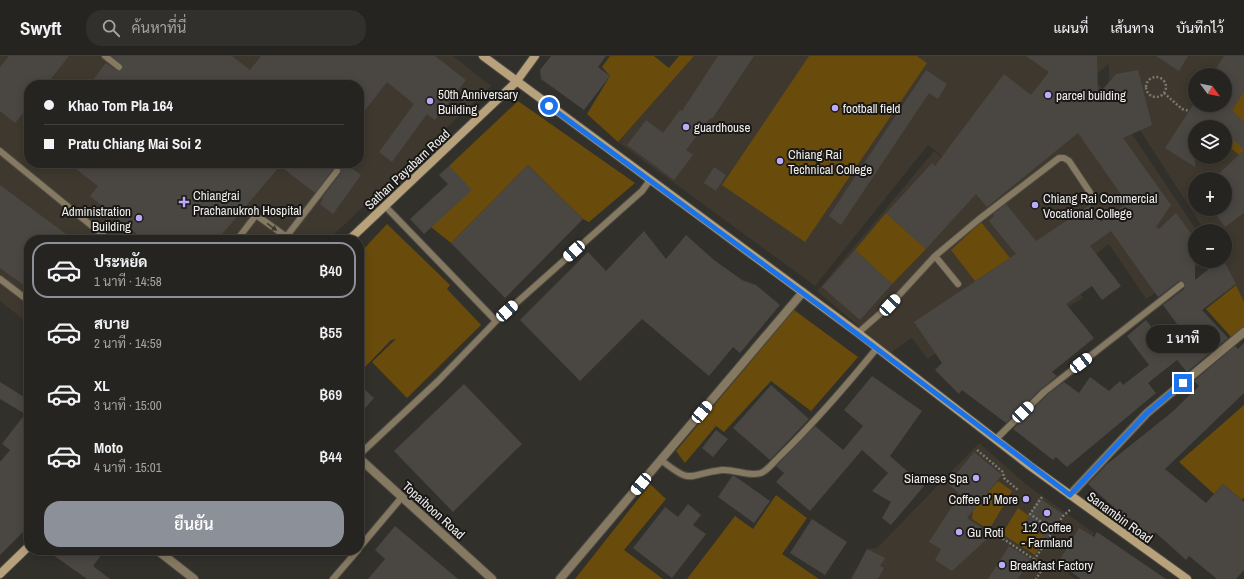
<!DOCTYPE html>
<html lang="th">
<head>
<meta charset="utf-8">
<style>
  :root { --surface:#262420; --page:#32302d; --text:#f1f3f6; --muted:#a4a4a5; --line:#42413e; --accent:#8c9099 }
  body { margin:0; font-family:"Archivo Narrow",Sarabun,sans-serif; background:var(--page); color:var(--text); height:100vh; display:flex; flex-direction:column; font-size:15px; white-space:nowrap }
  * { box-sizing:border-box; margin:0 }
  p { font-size:13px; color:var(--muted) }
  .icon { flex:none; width:22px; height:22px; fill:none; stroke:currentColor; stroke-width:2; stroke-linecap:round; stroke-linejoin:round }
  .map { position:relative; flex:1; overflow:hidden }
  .drawer { position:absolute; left:24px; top:179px; width:340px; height:320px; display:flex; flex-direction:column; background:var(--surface); border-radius:16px; box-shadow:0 2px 10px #0003,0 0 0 1px var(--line) }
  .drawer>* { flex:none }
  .banner { position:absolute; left:24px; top:24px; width:340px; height:88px; border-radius:16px; box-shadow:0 2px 10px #0003,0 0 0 1px var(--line); display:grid; align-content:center; height:88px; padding:0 20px; background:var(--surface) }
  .needle { width:26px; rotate:122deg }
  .buttons { position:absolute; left:1188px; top:12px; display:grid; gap:8px }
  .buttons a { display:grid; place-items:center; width:44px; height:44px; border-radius:50%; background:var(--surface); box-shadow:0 2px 10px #0003,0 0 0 1px var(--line); font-size:20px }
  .end { position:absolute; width:18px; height:18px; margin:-9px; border:5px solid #1a73e8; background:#fff; box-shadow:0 0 0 2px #fff }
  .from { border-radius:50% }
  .bubble { position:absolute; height:28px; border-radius:14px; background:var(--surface); box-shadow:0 2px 10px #0003,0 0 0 1px var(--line); font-size:13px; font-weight:600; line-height:28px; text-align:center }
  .car { position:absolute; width:12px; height:24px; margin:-12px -6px; border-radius:5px; box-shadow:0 0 3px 1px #0007; background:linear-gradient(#fff 24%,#345 0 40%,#fff 0 76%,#345 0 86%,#fff 0) }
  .banner b { display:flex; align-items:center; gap:14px; height:38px; font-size:15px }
  .banner b+b { border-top:1px solid var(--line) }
  .banner i { width:10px; height:10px; background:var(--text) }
  ul { padding:7px 0 0; list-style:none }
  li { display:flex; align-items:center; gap:12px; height:56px; margin:0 8px 6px; padding:0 12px; border:2px solid transparent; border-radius:16px }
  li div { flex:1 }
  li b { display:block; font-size:15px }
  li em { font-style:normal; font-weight:600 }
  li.on { border-color:var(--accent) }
  li>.icon { width:36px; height:36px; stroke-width:1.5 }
  .action { display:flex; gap:8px; margin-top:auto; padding:8px 20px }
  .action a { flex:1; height:46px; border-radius:16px; background:var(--accent); color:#fff; font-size:16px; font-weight:600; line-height:46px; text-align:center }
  header { display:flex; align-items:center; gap:24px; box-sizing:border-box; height:56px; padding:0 20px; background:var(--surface); border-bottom:1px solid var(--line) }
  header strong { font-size:19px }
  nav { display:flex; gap:22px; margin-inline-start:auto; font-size:14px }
  .search { width:280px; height:36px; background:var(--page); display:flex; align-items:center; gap:10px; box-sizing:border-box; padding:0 14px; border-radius:16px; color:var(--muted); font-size:15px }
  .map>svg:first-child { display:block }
  .built { fill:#3e382e; fill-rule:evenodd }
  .green { fill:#694c0c }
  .building { fill:#4a4743 }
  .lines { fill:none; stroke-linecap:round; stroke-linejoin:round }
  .lane-casing { stroke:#4d4b46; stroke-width:8 }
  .street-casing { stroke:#4d4b46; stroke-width:10 }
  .secondary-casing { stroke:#4d4b46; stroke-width:10 }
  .path { stroke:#797873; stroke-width:2.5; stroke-dasharray:2 2; stroke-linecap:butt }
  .lane { stroke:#867961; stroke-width:6 }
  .street { stroke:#867961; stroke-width:8 }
  .secondary { stroke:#b8a27b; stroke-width:8 }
  .oneway { fill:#3f3a30 }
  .route { stroke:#1a73e8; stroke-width:5 }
  .poi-dot { fill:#b8abf7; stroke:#191816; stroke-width:1.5 }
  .labels { text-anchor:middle; stroke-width:4; stroke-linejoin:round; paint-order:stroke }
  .poi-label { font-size:13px; fill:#f0efec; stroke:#191816; text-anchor:start }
  .street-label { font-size:13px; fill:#f0efec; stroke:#191816 }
</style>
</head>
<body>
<header>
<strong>Swyft</strong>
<div class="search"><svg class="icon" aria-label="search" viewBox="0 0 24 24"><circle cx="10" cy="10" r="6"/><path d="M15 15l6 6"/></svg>ค้นหาที่นี่</div>
<nav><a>แผนที่</a><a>เส้นทาง</a><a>บันทึกไว้</a></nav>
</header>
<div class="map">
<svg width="1244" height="523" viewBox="0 0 1244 523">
  <rect width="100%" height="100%" fill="#32302b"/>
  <path class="built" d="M0 0H453L491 30 328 184H29V268L0 245ZM29 29H359V107H29Z
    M694 0H1244V246L1224 205 1225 175H1205L1109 26V8L968 121 928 89 815 230 618 86ZM1195 19H1225V49H1195ZM1195 71H1225V101H1195ZM1195 123H1225V153H1195Z
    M1093 22 1100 30 1197 175H1195V205H1205L1146 243 1109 188 1068 219 1083 242 1031 273 1011 250 927 303 912 282 890 297 817 235 934 95 967 123Z
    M979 387 1027 429 1094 477 1068 517 1075 523H850L867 493 877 492Z"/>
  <path class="green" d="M610 0H654L669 12 679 0H694L618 86 587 58 610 20 602 11Z
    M809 0H917L927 7 805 186 722 129Z
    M1244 35V103L1225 87V71H1221Z
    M518 45 635 127 589 166 583 163 528 109 451 187 431 171 471 134 449 110Z
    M886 157 926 193 892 228 855 194Z
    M981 166 1010 202 975 225 951 194Z
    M387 168 450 229 447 233 481 269 407 342 372 306 396 283 391 284 365 311 359 305V198Z
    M1236 229 1244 246V271L1231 281 1206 253Z
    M794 254 858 301 811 355 771 325 724 376 716 370 685 407 676 395Z
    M1244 349V441L1242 444 1223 428 1214 438 1179 406Z
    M998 425 1012 435 989 474 972 463 973 454Z
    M650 428 666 443 624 494 663 523H575Z
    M776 439 807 462 782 498 819 523H687L735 460 753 473Z
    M1018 452 1050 474 1035 499 1002 478Z"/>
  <path class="building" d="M9 0H69L46 29H29V50L15 67 0 55V11Z
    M112 0H232L250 14 261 0H435L466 24 435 64 427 58 392 106 379 96 414 48 387 26 359 62V29H89L106 7 117 15 122 14 123 9Z
    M551 0H606L598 11 610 20 584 54 541 23 540 14Z
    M718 0H754L712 63 710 62 686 94 693 99 674 124 627 89 646 64 663 77 680 54 682 55Z
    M1026 0H1097L1098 39 1116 18 1138 14 1152 69 1123 82 1171 149 1156 171 1159 173 1176 157 1195 183V224L1219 205H1224L1236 228 1202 254 1228 282 1187 316 1177 304 1148 327 1156 337 1067 411 1056 401 1053 404 1013 373 1047 339 1064 326 1079 337 1090 321 1109 335 1120 325 1123 329 1149 309 1127 280 1146 264 1168 293 1186 280 1163 249 1184 233 1185 227 1179 225 1158 241 1111 175 1090 190 1121 230 1102 244 1092 230 1066 248 1094 282 1052 316 1057 320 1041 333 1006 367 962 334 959 338 935 314 942 307 914 266 1016 198 989 165 994 160 993 158 1006 148 1036 185 1090 149 1101 166 1127 147 1078 77 987 151 976 138 926 193 886 157 932 107 935 110 1004 18 1031 39 1049 16Z
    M1156 0H1188L1179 15Z
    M1224 0H1244V35L1232 54 1244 66V157L1225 171 1212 153H1225V123H1213L1244 94 1225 75V71H1195V111L1165 92 1195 46V49H1225V19H1212Z
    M926 14 947 28 938 43 929 37 841 169 829 160Z
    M68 107H345L361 119 333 158 320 148 323 143 322 142 341 117 340 112H334L315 137 280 110 217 184H144L90 140 98 130Z
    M528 109 583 163 505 242 451 187Z
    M449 110 472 134 424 178 410 163 448 128 439 119Z
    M714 111 726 119 716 135 704 127Z
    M0 129 74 184H29V233L0 212Z
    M644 175 666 203 686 179 714 204 742 224 756 229 780 249 740 297 733 291 709 320 642 263 580 325 520 264 588 196 606 215Z
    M855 194 892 228 860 264 822 231Z
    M1244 287V337L1165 413 1206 447 1223 428 1244 446V514L1236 523H1217L1189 500 1186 504 1155 476 1151 482 1130 462 1128 464 1088 428 1107 408 1171 357 1199 330 1194 325 1235 290 1238 293Z
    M872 320 922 355 890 400 924 430 891 469 882 462 891 446 872 435 888 417 862 394 810 455 776 426 784 417 776 410 815 370 843 394 863 370 844 354Z
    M0 326 29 344V470L0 499V406L10 394 2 388 25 358 0 343Z
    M359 328 374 342 359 359Z
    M464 328 522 388 453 456 394 395Z
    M771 329 809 363 770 404 733 372Z
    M716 374 728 383 713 401 702 392Z
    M974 396 1002 419 967 462 984 473 980 479 987 483 952 515 935 504 941 493 929 486 960 438 948 428Z
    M733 419 770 445 754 467 718 441Z
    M1039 442 1063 458 1047 482 1024 468Z
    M688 448 701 459 693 469 706 478 672 522 633 492 665 451 678 461Z
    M812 463 847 486 825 519 790 497Z
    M395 470 458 523H368L385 503 375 494Z
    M1079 472 1094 481 1097 476 1166 523H1081L1058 507Z
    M1009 490 1030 503 1018 523H988Z
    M867 493 885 502 880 510 884 512 878 523H852Z
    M46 494H105L93 510 110 523H87Z"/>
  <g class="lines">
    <g class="lane-casing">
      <path id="lane" d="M105 0 119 11
        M0 95 109 184
        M385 150 496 265 642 135 650 124
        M286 181 337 115
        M237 184 256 159 291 184
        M935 200 958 228
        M0 223 29 245
        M858 277 890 249 935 200 978 164 1059 102H1064L1069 105 1093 141
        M996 383 1044 336 1181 229
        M359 399 438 325 496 265
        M661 404C694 430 686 418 722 414 735 413 748 421 761 417 767 415 774 406 779 401 814 367 846 330 877 292
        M359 492 402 441
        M333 523 358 494"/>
    </g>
    <g class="street-casing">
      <path id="street" d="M359 402 492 523
        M1070 439 1147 357 1244 276
        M157 494 194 523
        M560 523 803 236"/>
    </g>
    <g class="secondary-casing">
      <path id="secondary" d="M483 0 858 277 1030 410 1187 523
        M349 184 516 26 535 0
        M0 518 29 490"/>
    </g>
    <path class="path" d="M1146 31a10 10 0 1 1 20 0a10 10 0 1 1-20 0Z
      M1164 37 1182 53 1189 55
      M977 394 1003 416 1004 422 1018 434
      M1042 441 1030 458 1053 474
      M996 478 1044 510 1036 523
      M1034 504 1063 460 1071 453"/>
    <use href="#lane" class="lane"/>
    <use href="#street" class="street"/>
    <use href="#secondary" class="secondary"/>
  </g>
  <defs><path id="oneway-solid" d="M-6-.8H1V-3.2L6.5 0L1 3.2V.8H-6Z"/></defs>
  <use class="oneway" href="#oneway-solid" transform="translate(272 171) rotate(36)"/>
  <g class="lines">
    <path class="route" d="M549 50 823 252 1070 439 1147 357 1183 327"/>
  </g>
  <g class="poi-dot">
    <circle cx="1048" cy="39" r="4"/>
    <circle cx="430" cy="45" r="4"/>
    <circle cx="835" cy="52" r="4"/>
    <circle cx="686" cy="71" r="4"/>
    <circle cx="780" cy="105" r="4"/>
    <path d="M182 140h4v4h4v4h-4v4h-4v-4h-4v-4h4z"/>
    <circle cx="1035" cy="149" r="4"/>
    <circle cx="139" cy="162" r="4"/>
    <circle cx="976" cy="422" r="4"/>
    <circle cx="1026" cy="443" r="4"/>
    <circle cx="1047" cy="457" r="4"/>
    <circle cx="959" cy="476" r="4"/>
    <circle cx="1002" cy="509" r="4"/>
  </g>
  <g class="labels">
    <g class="poi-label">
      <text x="438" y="43">50th Anniversary<tspan x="438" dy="15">Building</tspan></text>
      <text x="1056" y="44">parcel building</text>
      <text x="843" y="57">football field</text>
      <text x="694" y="76">guardhouse</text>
      <text x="788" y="103">Chiang Rai<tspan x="788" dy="15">Technical College</tspan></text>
      <text x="193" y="144">Chiangrai<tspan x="193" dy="15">Prachanukroh Hospital</tspan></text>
      <text x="1043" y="147">Chiang Rai Commercial<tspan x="1043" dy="15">Vocational College</tspan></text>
      <text x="131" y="160" text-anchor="end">Administration<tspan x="131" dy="15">Building</tspan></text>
      <text x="968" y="427" text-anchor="end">Siamese Spa</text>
      <text x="1018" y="448" text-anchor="end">Coffee n' More</text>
      <text x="1047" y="476" text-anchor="middle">1:2 Coffee<tspan x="1047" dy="15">- Farmland</tspan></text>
      <text x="967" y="481">Gu Roti</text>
      <text x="1010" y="514">Breakfast Factory</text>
    </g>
    <g class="street-label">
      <text transform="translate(407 113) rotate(-43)" y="5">Sathan Payabarn Road</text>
      <text transform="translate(434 454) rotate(42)" y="5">Topaiboon Road</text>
      <text transform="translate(1120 461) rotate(36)" y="5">Sanambin Road</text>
    </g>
  </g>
</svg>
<div class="buttons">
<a><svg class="needle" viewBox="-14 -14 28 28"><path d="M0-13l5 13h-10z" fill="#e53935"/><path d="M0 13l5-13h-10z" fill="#a4a4a5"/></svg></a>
<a><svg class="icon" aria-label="layers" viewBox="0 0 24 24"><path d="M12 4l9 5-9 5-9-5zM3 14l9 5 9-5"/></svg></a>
<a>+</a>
<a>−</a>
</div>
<i class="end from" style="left:549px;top:50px"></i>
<i class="end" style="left:1183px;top:327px"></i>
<div class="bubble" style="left:1146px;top:269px;width:74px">1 นาที</div>
<i class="car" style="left:574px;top:195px;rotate:228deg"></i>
<i class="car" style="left:890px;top:249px;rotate:43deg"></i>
<i class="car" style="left:507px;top:255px;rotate:48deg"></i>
<i class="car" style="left:1081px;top:307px;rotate:52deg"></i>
<i class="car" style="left:702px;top:356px;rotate:40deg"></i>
<i class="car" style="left:1023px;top:356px;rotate:46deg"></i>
<i class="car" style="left:641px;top:428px;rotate:220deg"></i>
<div class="banner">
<b><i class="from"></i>Khao Tom Pla 164</b>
<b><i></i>Pratu Chiang Mai Soi 2</b>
</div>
<section class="drawer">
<ul>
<li class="on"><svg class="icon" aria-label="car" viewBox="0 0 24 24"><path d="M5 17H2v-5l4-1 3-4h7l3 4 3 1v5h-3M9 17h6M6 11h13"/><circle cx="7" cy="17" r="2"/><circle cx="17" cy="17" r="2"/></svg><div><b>ประหยัด</b><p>1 นาที · 14:58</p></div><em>฿40</em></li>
<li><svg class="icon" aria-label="car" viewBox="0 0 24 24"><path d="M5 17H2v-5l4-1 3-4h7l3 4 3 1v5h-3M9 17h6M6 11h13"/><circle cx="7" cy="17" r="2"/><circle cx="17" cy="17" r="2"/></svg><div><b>สบาย</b><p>2 นาที · 14:59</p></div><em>฿55</em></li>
<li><svg class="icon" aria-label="car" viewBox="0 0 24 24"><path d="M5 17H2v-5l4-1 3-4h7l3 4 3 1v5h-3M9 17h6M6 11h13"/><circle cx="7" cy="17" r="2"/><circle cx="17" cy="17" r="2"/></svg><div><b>XL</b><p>3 นาที · 15:00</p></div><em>฿69</em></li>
<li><svg class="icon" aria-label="car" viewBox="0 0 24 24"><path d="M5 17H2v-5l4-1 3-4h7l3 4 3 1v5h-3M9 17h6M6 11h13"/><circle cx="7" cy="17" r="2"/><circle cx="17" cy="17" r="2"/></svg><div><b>Moto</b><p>4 นาที · 15:01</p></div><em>฿44</em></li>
</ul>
<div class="action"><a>ยืนยัน</a></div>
</section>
</div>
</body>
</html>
